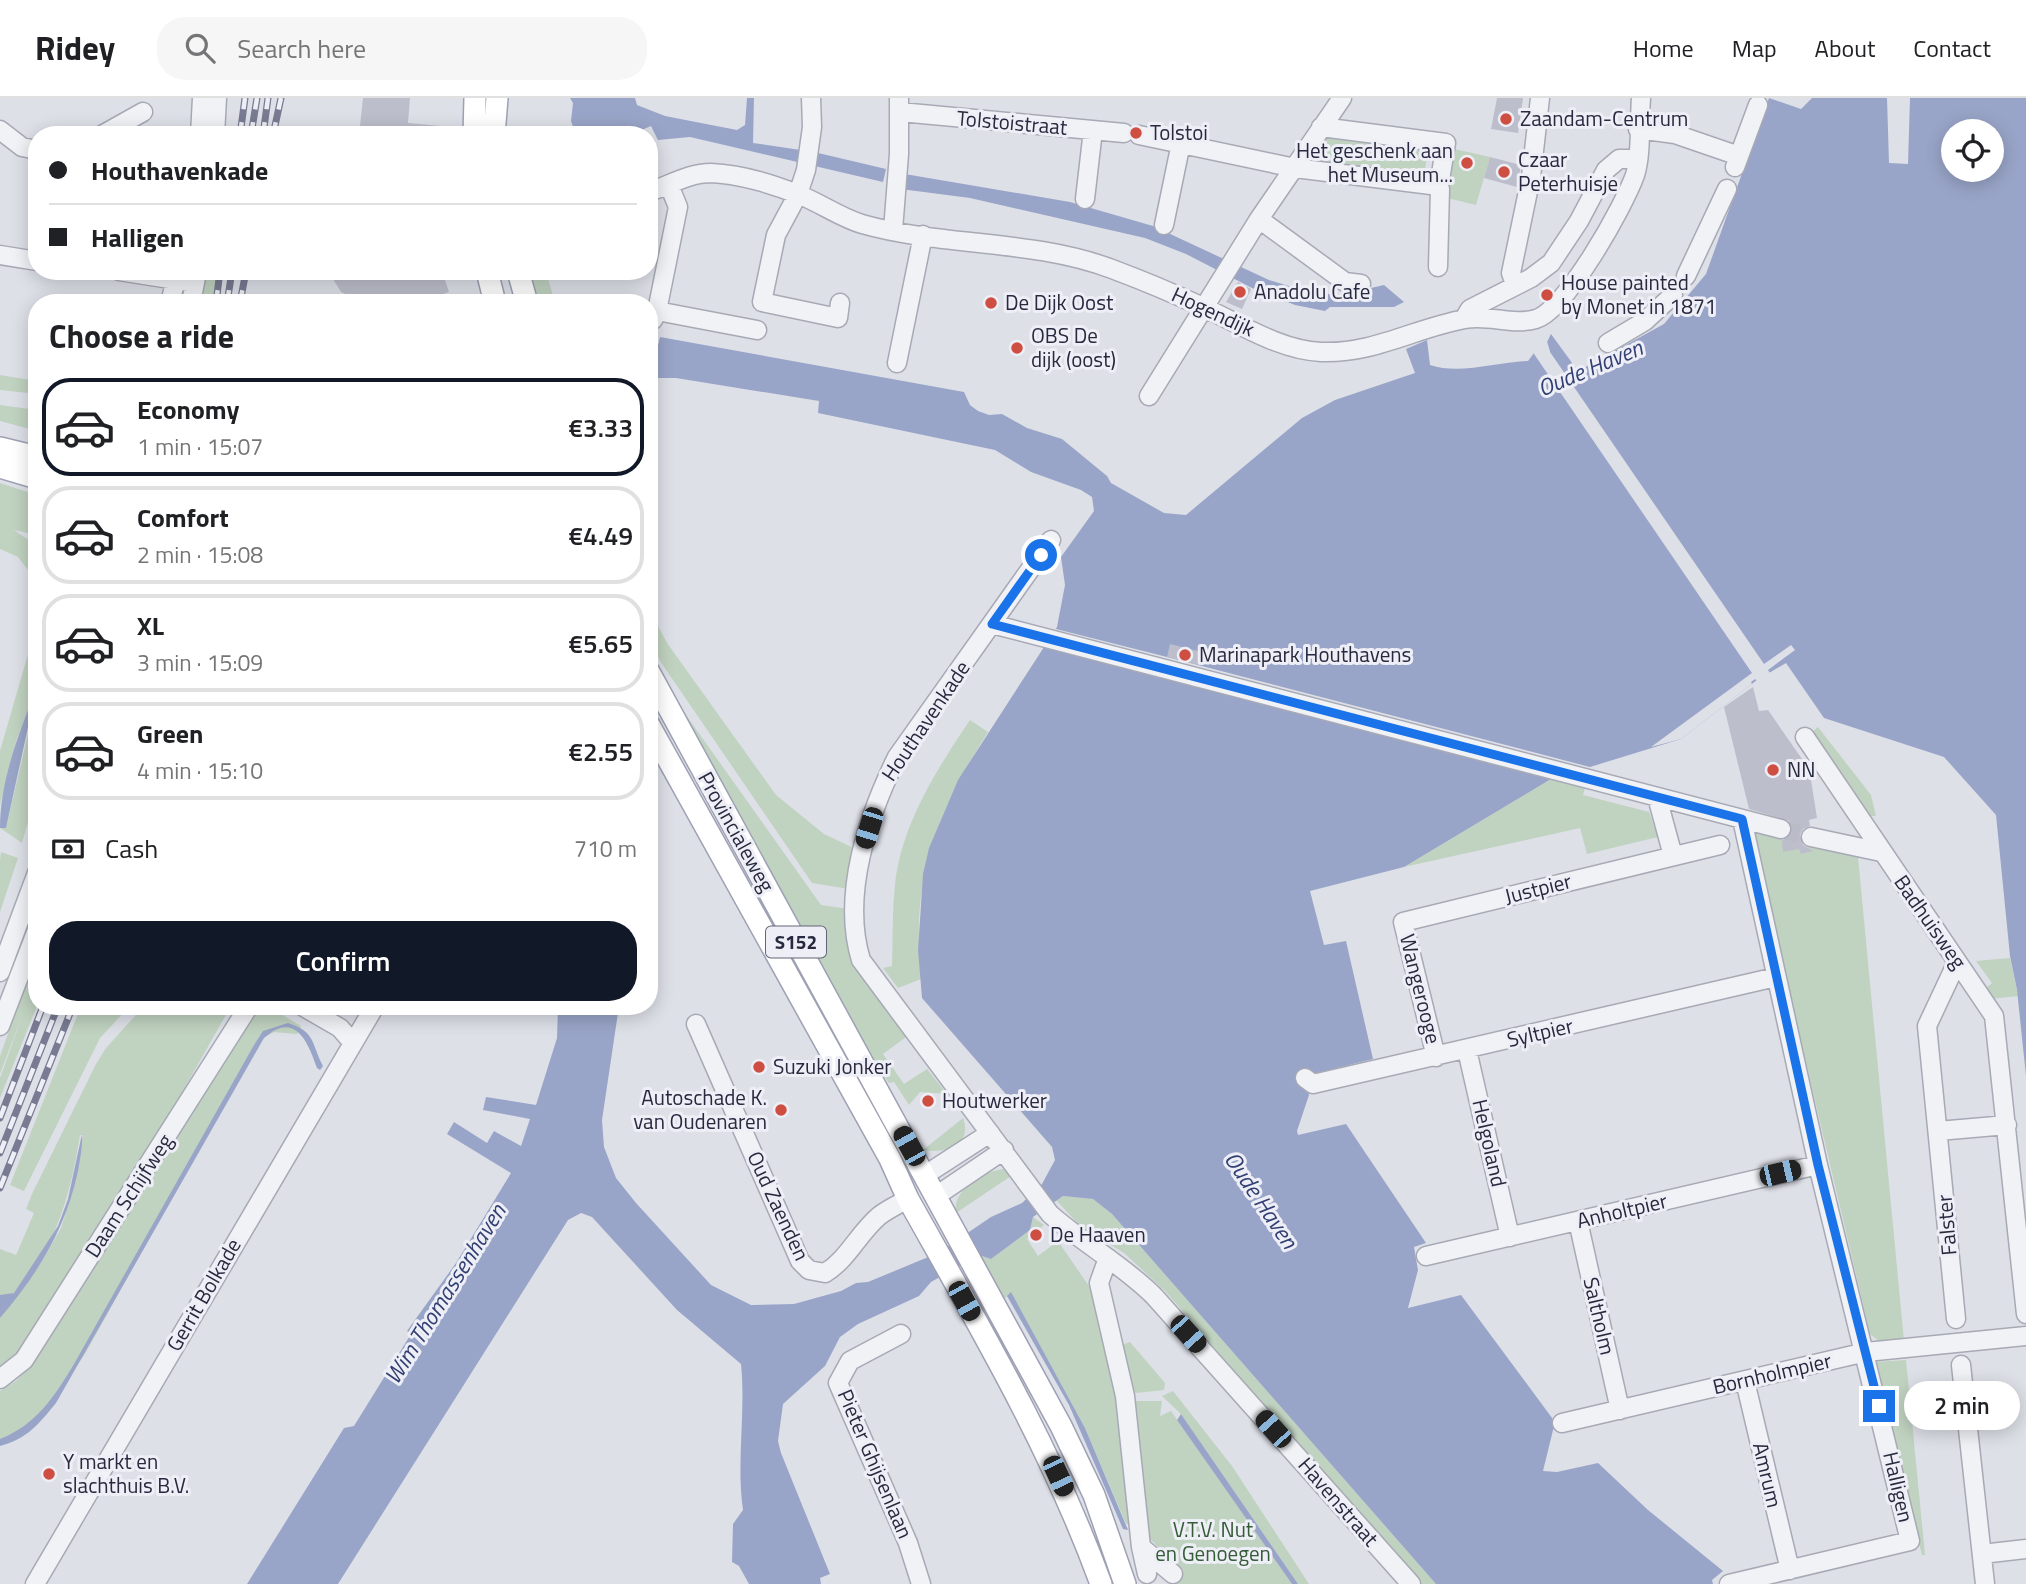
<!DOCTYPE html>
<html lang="en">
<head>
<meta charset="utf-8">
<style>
  :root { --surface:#fff; --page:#f6f6f6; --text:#202124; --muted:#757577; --line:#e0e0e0; --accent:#111827 }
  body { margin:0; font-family:"Titillium Web",sans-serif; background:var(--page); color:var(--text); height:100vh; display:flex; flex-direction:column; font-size:26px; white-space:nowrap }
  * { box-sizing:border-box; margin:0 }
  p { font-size:23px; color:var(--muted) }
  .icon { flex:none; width:38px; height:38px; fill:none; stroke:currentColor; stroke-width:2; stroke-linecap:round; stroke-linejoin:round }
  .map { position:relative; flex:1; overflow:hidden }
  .sheet { position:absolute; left:28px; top:196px; width:630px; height:721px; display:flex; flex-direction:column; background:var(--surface); border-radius:28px; box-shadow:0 4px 18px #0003 }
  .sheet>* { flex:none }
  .banner { position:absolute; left:28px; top:28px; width:630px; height:154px; border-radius:28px; box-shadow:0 4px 18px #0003; display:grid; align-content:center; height:154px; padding:0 21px; background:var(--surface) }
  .tools { position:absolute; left:1941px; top:21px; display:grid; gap:14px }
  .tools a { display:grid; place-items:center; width:63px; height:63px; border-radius:50%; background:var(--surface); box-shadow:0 4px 18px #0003; font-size:35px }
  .end { position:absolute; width:32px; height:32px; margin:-16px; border:9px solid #1a73e8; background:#fff; box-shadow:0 0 0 4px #fff }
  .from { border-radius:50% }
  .bubble { position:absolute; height:49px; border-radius:24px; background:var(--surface); box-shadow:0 4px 18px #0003; font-size:23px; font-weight:600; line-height:49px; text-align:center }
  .car { position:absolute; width:21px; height:42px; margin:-21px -10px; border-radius:9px; box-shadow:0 0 5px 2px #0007; background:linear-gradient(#222 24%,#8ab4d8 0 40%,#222 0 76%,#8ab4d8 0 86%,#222 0) }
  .banner b { display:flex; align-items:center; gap:24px; height:66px; font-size:26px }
  .banner b+b { border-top:2px solid var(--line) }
  .banner i { width:18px; height:18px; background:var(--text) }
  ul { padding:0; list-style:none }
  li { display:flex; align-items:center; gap:21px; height:98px; margin:0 14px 10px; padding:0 7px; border:4px solid var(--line); border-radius:28px }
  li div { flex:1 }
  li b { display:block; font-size:26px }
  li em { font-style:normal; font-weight:600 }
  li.on { border-color:var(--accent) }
  li>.icon { width:63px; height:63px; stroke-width:1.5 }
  h2 { padding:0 21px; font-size:32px; line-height:84px }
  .pay { display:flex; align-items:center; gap:18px; height:77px; padding:0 21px; font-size:26px }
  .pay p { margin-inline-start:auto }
  .cta { display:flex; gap:14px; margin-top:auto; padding:14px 21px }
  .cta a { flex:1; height:80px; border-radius:28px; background:var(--accent); color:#fff; font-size:28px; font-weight:600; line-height:80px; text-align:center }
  header { display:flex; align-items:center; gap:42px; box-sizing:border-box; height:98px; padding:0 35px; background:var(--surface); border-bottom:2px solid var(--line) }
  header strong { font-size:33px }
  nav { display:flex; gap:38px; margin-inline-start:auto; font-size:24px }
  .search { width:490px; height:63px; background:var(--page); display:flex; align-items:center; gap:18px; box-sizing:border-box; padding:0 24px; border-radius:28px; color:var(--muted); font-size:26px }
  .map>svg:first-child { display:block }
  .green { fill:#c0d2c0 }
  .water { fill:#99a5c8; fill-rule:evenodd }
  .pier { fill:#dee0e8 }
  .building { fill:#bcbecb }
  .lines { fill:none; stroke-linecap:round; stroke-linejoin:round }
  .minor-tunnel { stroke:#b9bcc6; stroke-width:18; stroke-dasharray:18 9; stroke-linecap:butt }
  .minor-casing { stroke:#a7a9b5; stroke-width:21 }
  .major-casing { stroke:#9ea1b4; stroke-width:24 }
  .minor { stroke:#f1f2f6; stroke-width:18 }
  .major { stroke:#fff; stroke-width:21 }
  .rail-casing { stroke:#787b92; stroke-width:7 }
  .rail { stroke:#eeeff6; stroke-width:4.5; stroke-dasharray:13; stroke-linecap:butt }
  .route { stroke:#1a73e8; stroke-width:9 }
  .poi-dot { fill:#ce4f42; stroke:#eeeff6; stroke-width:2.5 }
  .labels { text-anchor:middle; stroke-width:6; stroke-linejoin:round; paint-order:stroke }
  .shield { fill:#eeeff6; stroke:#636576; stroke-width:2 }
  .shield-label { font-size:19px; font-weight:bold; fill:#272a3f }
  .poi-label { font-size:21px; fill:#272a3f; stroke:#eeeff6; text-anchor:start }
  .street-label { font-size:21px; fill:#272a3f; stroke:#eeeff6 }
  .park-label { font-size:21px; fill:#355b37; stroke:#eeeff6 }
  .water-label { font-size:23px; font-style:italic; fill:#313f73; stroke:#eeeff6 }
</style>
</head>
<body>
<header>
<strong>Ridey</strong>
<div class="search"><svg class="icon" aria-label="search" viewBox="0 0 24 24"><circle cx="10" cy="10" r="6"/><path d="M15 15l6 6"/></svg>Search here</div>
<nav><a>Home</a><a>Map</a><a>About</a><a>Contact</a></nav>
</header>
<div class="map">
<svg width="2026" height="1486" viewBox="0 0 2026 1486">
  <rect width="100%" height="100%" fill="#dee0e8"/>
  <path class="green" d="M1327 38 1428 49 1424 81 1308 67Z
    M1450 50 1490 59 1476 107 1443 99Z
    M205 173H222L220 205H199Z
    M528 173H546L555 205H537Z
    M0 277 37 283V296L0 292Z
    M0 307 37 312V333L0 323Z
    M0 385 37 397V437L14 432 37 448V484L18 459 0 451Z
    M649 511 667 545 776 697 824 736 856 751 849 791 812 785 660 563 649 536Z
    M37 525V588L16 643 0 707V653Z
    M671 596 821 807 849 811 850 860 906 939 883 956 904 986 927 971 947 996 920 994 909 1007 894 984 889 985 868 956Z
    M37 597V692L22 745 0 730H6Z
    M970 622 988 634C935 718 911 779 921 881L898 890 883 870 892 868C893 841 892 814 895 787 901 727 937 671 970 622Z
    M1818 629 1871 697 1876 718H1869L1812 634Z
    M1551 681 1585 690 1583 697 1649 714 1658 739 1587 756 1580 730 1404 769Z
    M1751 731 1782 739 1784 752 1810 749 1858 759 1904 1243 1880 1244 1870 1236Z
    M1 754 18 760 0 814V762Z
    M37 855V908L0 1000V980L24 913 0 976V958Z
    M2010 860 2018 898 1990 901 1985 891 1992 885 1976 863Z
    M81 908H130L100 940 24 1093 10 1087Z
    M144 908H231L180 998 21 1251 0 1268V1220L41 1165 61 1130 75 1085 83 1037H80C71 1095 55 1155 11 1198L0 1197V1151L16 1157 34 1115 26 1111 32 1096 96 966 106 950Z
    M261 912H274L301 928 297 936 274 934 260 942 85 1256 45 1315 0 1346V1293L16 1283 31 1268 250 919Z
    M963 1020C973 1048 945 1056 923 1052Z
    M1004 1071 1011 1078 956 1115C952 1092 983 1073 1004 1071Z
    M1063 1098 1093 1101 1112 1116 1436 1486H1419L1165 1193 1124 1155 1080 1128 1056 1102Z
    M1033 1119 1044 1127 1027 1141 1038 1158 1058 1143 1093 1194 1124 1337 1131 1426H1126L1085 1330 1011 1195 1004 1201 979 1157 991 1161 1030 1132Z
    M1130 1244 1165 1285 1164 1292 1136 1295 1130 1291 1122 1247Z
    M1906 1262 1925 1457H1922L1874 1264Z
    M1173 1293 1232 1368 1309 1486H1298L1181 1316 1162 1298Z
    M1132 1303H1162L1160 1318 1171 1313 1292 1486H1177L1175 1466 1148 1439Z"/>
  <path class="water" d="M570 0H635L637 7 665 18 737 32 745 27 747 0H754L753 45 814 54 886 71 883 84 690 39 658 42 651 28 630 37H576L571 23 573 5Z
    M1769 0 1801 11 1812 0H1887L1889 65 1908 66 1910 0H2026V978L2017 892 2010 858 1996 717 1944 659 1824 620 1786 565 1757 582 1681 641 1551 681 1404 769 1310 793 1324 847 1346 843 1373 961 1305 978 1309 997 1297 1033 1298 1037 1346 1026 1426 1145 1414 1149 1418 1172 1408 1210 1461 1197 1555 1324 1543 1373 1557 1374 1598 1365 1648 1412 1723 1473 1712 1482 1713 1486H1436L1112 1116 1093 1101 1063 1098 1033 1119 1030 1132 991 1161 979 1157 931 1184 919 1198 858 1226 840 1239 825 1268 783 1306 778 1343 781 1355 830 1476 820 1480 821 1486H749L739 1468 732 1464 733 1426 743 1412C736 1365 746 1315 741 1266L677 1212 592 1119 581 1115 568 1122 338 1486H247L344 1330 354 1328 411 1236 407 1233 456 1165 511 1075 447 1036 454 1024 487 1045 494 1033 521 1048 530 1021 483 1012 486 999 536 1007 557 940 558 908H619L602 1022 604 1049 616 1080 636 1105 711 1187 751 1207 794 1206 841 1193 856 1185 868 1184 938 1155 991 1119 1022 1105 1042 1086 1055 1062 1052 1049 922 900 918 852 923 776 929 750 958 682 1057 529 1065 487 1061 459 1094 413 1092 399 1081 392 1031 374 995 352 818 315 819 303 676 280H649V267L653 268 660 239 964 294 970 307 978 313 989 317 1002 316 1027 330 1062 341 1107 378 1111 385 1164 415 1186 417 1302 320 1335 302 1415 275 1406 251 1427 242 1430 267C1460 277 1496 264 1528 263L1534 255 1550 254 1547 244 1551 236 1578 273 1664 226 1706 176ZM1953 33H1992V72H1953Z
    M893 74 1070 104 1153 128 1269 182 1312 195 1344 197 1347 193 1349 195 1384 187 1404 204 1394 209H1330L1325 213 1295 207 1252 190 1186 156 1145 140 970 100 893 90Z
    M37 588 6 730H0C0 681 20 633 37 588Z
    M288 925C316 934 311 945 323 968L320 972 317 970C308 944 295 912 264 940L56 1305C39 1326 27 1341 0 1348V1341C36 1327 55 1298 74 1266L254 947 263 933Z
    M82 1036C83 1047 80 1061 78 1073 66 1130 38 1176 0 1220V1197L14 1195 58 1128 68 1101Z
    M1011 1194 1085 1330 1128 1432 1123 1431 1069 1307 1007 1198Z
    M1181 1316 1298 1486H1292L1177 1322Z"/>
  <path class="pier" d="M1549 234 1547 244 1550 254 1764 566 1791 547 1795 552 1768 572 1771 577 1759 585 1755 581 1751 584 1752 586 1681 641 1651 649 1752 575 1532 253 1545 251 1543 243Z
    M1052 530 1167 559 1590 669 1589 672 1557 683 1040 548Z"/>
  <path class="building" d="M363 0H410L408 25 452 29V37H359Z
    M1497 0H1523L1518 35 1491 31Z
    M1490 59 1521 67 1517 89 1484 80Z
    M328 173H442L449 194 434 199 435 205 360 203 341 194Z
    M1238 184 1251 191 1242 211 1226 204Z
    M1170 546 1202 554 1199 567 1167 559Z
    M1753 589 1759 613 1768 612 1802 661 1811 682 1817 720 1809 722 1810 728 1803 731 1800 737 1803 747 1813 753 1801 756 1799 751 1783 754 1782 742 1789 739 1792 733 1789 723 1749 711 1724 609Z"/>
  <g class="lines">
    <path class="minor-tunnel" d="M1781 731 1811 739"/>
    <g class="minor-casing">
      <path id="minor" d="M811 0 812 29 806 72 798 96 776 137 762 204 838 220 840 205
        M900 14 1124 35
        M1638 31 1675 36 1739 58
        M0 32 22 49 37 52
        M102 37 143 14
        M200 37 202 0
        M215 37 217 0
        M1139 37 1295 70 1431 87 1440 82 1446 45 1321 29
        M1735 69 1758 7
        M1436 83 1440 91 1438 169
        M649 94C670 87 689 75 711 75 738 76 772 86 797 96 819 104 839 119 862 126 943 149 1032 141 1112 171 1144 183 1175 196 1205 210 1242 227 1280 252 1321 254 1374 256 1415 230 1465 221 1488 216 1513 228 1536 221 1566 212 1624 108 1635 77 1642 55 1639 23 1641 0
        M1085 101 1093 32
        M1259 121 1345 184 1361 186
        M1164 127 1181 45
        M893 132 899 56V0
        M0 157 37 163
        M119 173 195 185
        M1686 178 1727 91
        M1515 186 1511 175 1531 79 1540 0
        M170 205 178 173
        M191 205 197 174
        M657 213 757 232
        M649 221 653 222 657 213 678 109 669 87
        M1464 221 1470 211 1531 180 1551 165 1579 123 1606 72 1619 61H1636
        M1608 245 1645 223 1673 197
        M897 265 923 137
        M1149 298 1259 121 1342 0
        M1051 442 897 659C868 718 841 797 861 862L1050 1116C1084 1146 1123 1167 1154 1198L1411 1486
        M992 526 1781 731
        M1805 639 1994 918 2026 1216
        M1657 699 1673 758
        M1811 739 1881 754
        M0 874 37 775
        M302 908 340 930 353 945
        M696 926 800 1163 809 1172 825 1175C848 1161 858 1136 879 1118 888 1111 899 1106 908 1101
        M0 928 37 832
        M1467 952 1510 1139
        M1436 959 1403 824 1720 747
        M1305 980 1313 986 1776 879
        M1938 1033 2007 1027
        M925 1077 990 1035
        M936 1098 1004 1052
        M1578 1123 1620 1312
        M1426 1158 1818 1067
        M1108 1160 1099 1185 1125 1298 1141 1449 1173 1476
        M1956 1221 1927 928 1957 864
        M901 1236 850 1263 838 1285 908 1445 921 1486
        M1961 1267 1985 1486
        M0 1281 24 1262 249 908
        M1745 1283 1790 1472
        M1562 1325 1866 1254 2026 1238
        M1141 1449 1147 1476
        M1982 1456 2026 1451
        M35 1486 375 908
        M1729 1486 1910 1443 1818 1067 1742 721"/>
    </g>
    <g class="major-casing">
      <path id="major" d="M474 37 475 0
        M494 37 497 0
        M487 173 495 205
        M518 173 527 205
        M0 350 37 359
        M0 369 37 380
        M649 574 1061 1328 1094 1397 1125 1486
        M649 627 890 1061 908 1101C978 1226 1052 1351 1101 1486"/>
    </g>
    <use href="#minor" class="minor"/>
    <use href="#major" class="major"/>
    <g class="rail-casing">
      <path id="rail" d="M240 37 245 0
        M251 37 257 0
        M263 37 268 0
        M273 37 281 0
        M216 205 220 173
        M227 205 232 173
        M240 205 246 173
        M0 1020 43 908
        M0 1055 58 908
        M0 1090 73 908"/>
    </g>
    <use href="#rail" class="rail"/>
  </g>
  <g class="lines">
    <path class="route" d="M1041 457 992 526 1742 721 1818 1067 1879 1308"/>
  </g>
  <g class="poi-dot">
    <circle cx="1506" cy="21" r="7"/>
    <circle cx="1136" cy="35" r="7"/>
    <circle cx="1467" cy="65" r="7"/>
    <circle cx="1504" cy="74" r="7"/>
    <circle cx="1240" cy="194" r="7"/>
    <circle cx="1547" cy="197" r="7"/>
    <circle cx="991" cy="205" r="7"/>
    <circle cx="1017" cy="250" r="7"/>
    <circle cx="1185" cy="557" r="7"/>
    <circle cx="1773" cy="672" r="7"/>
    <circle cx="759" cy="969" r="7"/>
    <circle cx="928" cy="1003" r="7"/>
    <circle cx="781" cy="1012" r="7"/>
    <circle cx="1036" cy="1137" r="7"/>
    <circle cx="49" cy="1376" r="7"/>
  </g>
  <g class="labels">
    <rect class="shield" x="766" y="828.5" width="60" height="31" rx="5"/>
    <g class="shield-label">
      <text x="796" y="851">S152</text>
    </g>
    <g class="poi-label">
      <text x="1520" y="28">Zaandam-Centrum</text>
      <text x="1150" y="42">Tolstoi</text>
      <text x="1453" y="60" text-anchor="end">Het geschenk aan<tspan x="1453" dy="24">het Museum...</tspan></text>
      <text x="1518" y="69">Czaar<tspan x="1518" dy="24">Peterhuisje</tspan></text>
      <text x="1561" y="192">House painted<tspan x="1561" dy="24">by Monet in 1871</tspan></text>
      <text x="1254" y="201">Anadolu Cafe</text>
      <text x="1005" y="212">De Dijk Oost</text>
      <text x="1031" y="245">OBS De<tspan x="1031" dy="24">dijk (oost)</tspan></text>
      <text x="1199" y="564">Marinapark Houthavens</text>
      <text x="1787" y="679">NN</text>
      <text x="773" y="976">Suzuki Jonker</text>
      <text x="767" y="1007" text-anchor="end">Autoschade K.<tspan x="767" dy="24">van Oudenaren</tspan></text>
      <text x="942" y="1010">Houtwerker</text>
      <text x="1050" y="1144">De Haaven</text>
      <text x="63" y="1371">Y markt en<tspan x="63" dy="24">slachthuis B.V.</tspan></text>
    </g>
    <g class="street-label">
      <text transform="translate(1012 25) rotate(5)" y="7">Tolstoistraat</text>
      <text transform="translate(1213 214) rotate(25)" y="7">Hogendijk</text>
      <text transform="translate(926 623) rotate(-56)" y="7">Houthavenkade</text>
      <text transform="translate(736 734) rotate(61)" y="7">Provincialeweg</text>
      <text transform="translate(1538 791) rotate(-14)" y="7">Justpier</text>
      <text transform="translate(1930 824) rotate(55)" y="7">Badhuisweg</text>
      <text transform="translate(1420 891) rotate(76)" y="7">Wangerooge</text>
      <text transform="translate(1540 935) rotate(-13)" y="7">Syltpier</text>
      <text transform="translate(1489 1045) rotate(77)" y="7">Helgoland</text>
      <text transform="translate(129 1098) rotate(-57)" y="7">Daam Schijfweg</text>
      <text transform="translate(778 1108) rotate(65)" y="7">Oud Zaenden</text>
      <text transform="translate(1622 1113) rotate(-13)" y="7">Anholtpier</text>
      <text transform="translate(1947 1127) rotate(-95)" y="7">Falster</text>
      <text transform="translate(204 1197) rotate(-60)" y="7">Gerrit Bolkade</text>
      <text transform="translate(1599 1218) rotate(77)" y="7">Saltholm</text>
      <text transform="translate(1772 1276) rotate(-13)" y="7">Bornholmpier</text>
      <text transform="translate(875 1366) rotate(67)" y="7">Pieter Ghijsenlaan</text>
      <text transform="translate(1767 1377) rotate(77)" y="7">Amrum</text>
      <text transform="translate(1898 1389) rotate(77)" y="7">Halligen</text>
      <text transform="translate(1338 1404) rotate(49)" y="7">Havenstraat</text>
    </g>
    <g class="park-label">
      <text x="1213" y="1439">V.T.V. Nut<tspan x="1213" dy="24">en Genoegen</tspan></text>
    </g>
    <g class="water-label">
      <text transform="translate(1590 270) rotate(-23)" y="8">Oude Haven</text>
      <text transform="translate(1261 1102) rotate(56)" y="8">Oude Haven</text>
      <text transform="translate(445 1196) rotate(-58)" y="8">Wim Thomassenhaven</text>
    </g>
  </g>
</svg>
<div class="tools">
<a><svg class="icon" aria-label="locate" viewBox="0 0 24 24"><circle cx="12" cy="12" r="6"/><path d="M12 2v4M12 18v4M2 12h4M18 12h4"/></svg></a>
</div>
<i class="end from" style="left:1041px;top:457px"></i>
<i class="end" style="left:1879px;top:1308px"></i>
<div class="bubble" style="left:1904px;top:1283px;width:116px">2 min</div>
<i class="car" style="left:869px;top:730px;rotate:197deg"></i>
<i class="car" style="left:909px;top:1048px;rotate:331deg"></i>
<i class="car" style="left:1780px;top:1075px;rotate:77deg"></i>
<i class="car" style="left:964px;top:1203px;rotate:151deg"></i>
<i class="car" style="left:1188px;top:1236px;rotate:138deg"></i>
<i class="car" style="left:1273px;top:1331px;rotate:318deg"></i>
<i class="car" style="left:1058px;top:1378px;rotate:155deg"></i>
<div class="banner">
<b><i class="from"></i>Houthavenkade</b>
<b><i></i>Halligen</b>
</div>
<section class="sheet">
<h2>Choose a ride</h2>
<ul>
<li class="on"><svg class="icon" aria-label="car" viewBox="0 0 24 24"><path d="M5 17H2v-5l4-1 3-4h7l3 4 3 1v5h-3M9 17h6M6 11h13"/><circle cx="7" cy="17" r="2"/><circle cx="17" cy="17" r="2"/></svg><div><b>Economy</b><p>1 min · 15:07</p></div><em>€3.33</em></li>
<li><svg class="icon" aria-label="car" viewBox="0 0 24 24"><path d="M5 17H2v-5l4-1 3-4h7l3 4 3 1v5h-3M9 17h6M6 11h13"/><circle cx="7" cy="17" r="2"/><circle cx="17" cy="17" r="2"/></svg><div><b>Comfort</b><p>2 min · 15:08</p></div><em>€4.49</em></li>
<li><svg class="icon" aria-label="car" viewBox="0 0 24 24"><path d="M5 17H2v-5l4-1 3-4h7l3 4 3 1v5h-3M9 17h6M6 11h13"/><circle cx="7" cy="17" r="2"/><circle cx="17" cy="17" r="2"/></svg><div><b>XL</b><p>3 min · 15:09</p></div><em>€5.65</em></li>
<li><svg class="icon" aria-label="car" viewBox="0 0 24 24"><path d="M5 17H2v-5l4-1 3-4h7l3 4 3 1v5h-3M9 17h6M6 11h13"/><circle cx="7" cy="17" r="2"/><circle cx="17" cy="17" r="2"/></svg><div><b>Green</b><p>4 min · 15:10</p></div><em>€2.55</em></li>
</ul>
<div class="pay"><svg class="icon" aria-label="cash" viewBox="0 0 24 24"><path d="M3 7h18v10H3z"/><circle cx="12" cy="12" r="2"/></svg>Cash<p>710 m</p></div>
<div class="cta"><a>Confirm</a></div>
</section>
</div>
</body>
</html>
